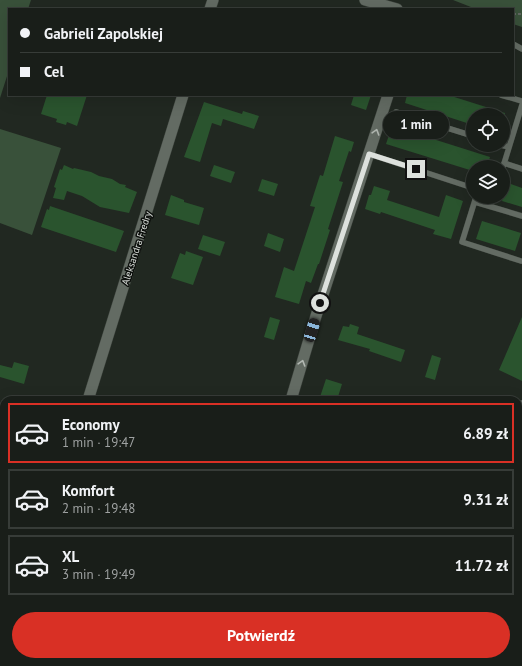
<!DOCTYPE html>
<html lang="pl">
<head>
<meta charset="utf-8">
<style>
  :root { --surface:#191e19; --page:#262b26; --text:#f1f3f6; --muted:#9fa2a2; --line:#373c38; --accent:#d93025 }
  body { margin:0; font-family:"PT Sans",sans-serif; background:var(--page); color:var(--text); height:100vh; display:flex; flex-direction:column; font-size:15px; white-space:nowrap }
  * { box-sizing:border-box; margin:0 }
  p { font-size:13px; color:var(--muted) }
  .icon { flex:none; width:22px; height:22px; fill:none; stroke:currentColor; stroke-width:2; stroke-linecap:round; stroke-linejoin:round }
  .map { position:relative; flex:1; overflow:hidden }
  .sheet { position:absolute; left:0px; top:396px; width:522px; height:270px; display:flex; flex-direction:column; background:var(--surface); border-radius:12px 12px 0 0; box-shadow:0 4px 16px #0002,0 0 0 1px var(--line) }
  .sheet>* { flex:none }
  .guide { position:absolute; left:8px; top:8px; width:506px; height:88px; border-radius:0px; box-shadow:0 4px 16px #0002,0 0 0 1px var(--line); display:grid; align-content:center; height:88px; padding:0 12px; background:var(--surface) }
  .controls { position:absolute; left:466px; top:108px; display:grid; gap:8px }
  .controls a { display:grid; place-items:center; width:44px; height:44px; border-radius:50%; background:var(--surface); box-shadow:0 4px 16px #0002,0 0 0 1px var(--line); font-size:20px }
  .end { position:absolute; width:18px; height:18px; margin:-9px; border:5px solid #dde1dd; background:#111; box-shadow:0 0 0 2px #111 }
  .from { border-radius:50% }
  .bubble { position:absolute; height:28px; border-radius:14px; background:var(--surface); box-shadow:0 4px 16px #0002,0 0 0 1px var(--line); font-size:13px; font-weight:800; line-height:28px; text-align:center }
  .car { position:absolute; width:12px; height:24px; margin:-12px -6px; border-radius:5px; box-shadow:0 0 3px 1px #0007; background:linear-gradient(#222 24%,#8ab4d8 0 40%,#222 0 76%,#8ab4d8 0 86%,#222 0) }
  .guide b { display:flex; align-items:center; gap:14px; height:38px; font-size:15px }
  .guide b+b { border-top:1px solid var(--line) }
  .guide i { width:10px; height:10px; background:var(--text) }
  ul { padding:7px 0 0; list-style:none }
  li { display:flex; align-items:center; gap:12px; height:60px; margin:0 8px 6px; padding:0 4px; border:2px solid var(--line); border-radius:0px }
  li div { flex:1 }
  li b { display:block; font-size:15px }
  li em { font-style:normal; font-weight:800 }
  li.active { border-color:var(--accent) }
  li>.icon { width:36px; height:36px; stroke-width:1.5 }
  .action { display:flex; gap:8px; margin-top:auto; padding:8px 12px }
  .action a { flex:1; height:46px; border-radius:24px; background:var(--accent); color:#fff; font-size:16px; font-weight:800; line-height:46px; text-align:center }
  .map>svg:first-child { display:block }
  .green { fill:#39513a }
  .building { fill:#2a542e }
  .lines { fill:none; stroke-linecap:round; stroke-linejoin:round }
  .service-casing { stroke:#3d433d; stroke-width:6 }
  .minor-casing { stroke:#3d433d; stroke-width:12 }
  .secondary-casing { stroke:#3d433d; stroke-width:12 }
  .path { stroke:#616761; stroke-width:2; stroke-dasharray:3 2; stroke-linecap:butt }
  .service { stroke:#636b63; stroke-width:5.5 }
  .minor { stroke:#636b63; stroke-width:11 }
  .secondary { stroke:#707991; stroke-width:11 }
  .oneway { stroke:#b2b8b2 }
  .route { stroke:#dde1dd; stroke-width:5 }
  .labels { text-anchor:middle; stroke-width:3; stroke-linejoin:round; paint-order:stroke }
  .street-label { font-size:10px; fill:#dde1dd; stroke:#0d100d }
</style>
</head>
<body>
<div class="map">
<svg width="522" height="666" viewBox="0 0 522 666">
  <rect width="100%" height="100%" fill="#212821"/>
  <path class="green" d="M0 0H31L28 9H9V70L0 98Z
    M453 0H522V27L513 24V9H476Z
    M0 129 61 148 32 235 0 223Z
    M0 446 4 448V662H190L189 666H0Z
    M520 634 522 635V666H500L502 662H518V638Z"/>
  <path class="building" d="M47 95H87L77 126 67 122 66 125 56 122 57 119 41 114Z
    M354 95H371L366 110 351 105Z
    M407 95H448L505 113V115H473V125L405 103Z
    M204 102 242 114 243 111 259 116 254 129 223 119 221 126 212 123 200 162 184 157Z
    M392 126 490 157 487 167H473V171L386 144Z
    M335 136 354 142 351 152 349 151 339 181 343 182 328 229 330 230 319 264H318L311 283 306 281 299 304 275 297 284 267 294 271 315 207 310 206 320 175 323 176Z
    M64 165 73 169 74 168 91 172 99 176 112 179 120 184 126 185 125 187 137 192 129 213 100 207 82 196 67 191 64 200 53 198 56 188 54 187 60 169 62 170Z
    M214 165 235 172 231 183 210 176Z
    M262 179 278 184 274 196 258 191Z
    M508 183 522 188V207L502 201Z
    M374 186 390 191 387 200 439 217 446 195 463 201 451 239 433 234 435 230 381 212 380 214 365 209 369 195H371Z
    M171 195 184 200V202L204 208 199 225 165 215Z
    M50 206 124 231 116 252 41 227 47 209 49 210Z
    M482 221 521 233 515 251 476 239Z
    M268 233 284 239 280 252 264 246Z
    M203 235 225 242 220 256 198 249Z
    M186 251 203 257 193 285 171 278 180 253 185 255Z
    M270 317 280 320 274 340 264 337Z
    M522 317V381L499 370Z
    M350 324 359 327 357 334 405 350 401 362 369 351 370 349 338 340 343 326 349 327Z
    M432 355 441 358 435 380 425 377Z
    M14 362 29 366 24 384 0 377V365L12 368Z
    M326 379 342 384 337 400H319Z"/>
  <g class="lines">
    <g class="service-casing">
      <path id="service" d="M513 44 522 49
        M501 95 522 101
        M396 112 473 136
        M501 145 509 147
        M369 154 473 188
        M504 163 522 169
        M503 167 522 105
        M476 197 462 242 521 261
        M475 202 522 216
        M522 403V414
        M518 446 522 440"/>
    </g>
    <g class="minor-casing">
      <path id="minor" d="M365 0 397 9
        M210 9 213 0
        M88 400 183 95
        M291 400 316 316 388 95
        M204 666 206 662"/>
    </g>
    <g class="secondary-casing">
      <path id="secondary" d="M0 424 4 425
        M518 622 522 624"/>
    </g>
    <path class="path" d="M513 14H522
      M0 406 4 407
      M0 437 4 438
      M0 485 4 486
      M0 567 4 569
      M518 607 522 609
      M0 650 4 651
      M35 662 47 666"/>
    <use href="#service" class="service"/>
    <use href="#minor" class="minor"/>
    <use href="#secondary" class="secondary"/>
  </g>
  <defs><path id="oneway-chevron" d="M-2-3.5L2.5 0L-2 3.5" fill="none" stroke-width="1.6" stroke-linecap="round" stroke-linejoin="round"/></defs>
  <g class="oneway">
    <use href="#oneway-chevron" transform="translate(376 132) rotate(-73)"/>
    <use href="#oneway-chevron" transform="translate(302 363) rotate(-73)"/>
  </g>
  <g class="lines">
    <path class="route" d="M320 303 369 154 416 169"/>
  </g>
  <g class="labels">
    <g class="street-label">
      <text transform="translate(136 248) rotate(-72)" y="4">Aleksandra Fredry</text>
    </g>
  </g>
</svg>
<div class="controls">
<a><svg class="icon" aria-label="locate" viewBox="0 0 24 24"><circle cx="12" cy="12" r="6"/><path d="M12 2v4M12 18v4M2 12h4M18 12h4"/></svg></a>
<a><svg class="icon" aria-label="layers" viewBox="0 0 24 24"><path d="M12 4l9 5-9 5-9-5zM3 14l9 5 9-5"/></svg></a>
</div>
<i class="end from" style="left:320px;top:303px"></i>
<i class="end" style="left:416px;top:169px"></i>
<div class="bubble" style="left:383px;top:111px;width:66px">1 min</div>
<i class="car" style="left:312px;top:330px;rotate:17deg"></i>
<div class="guide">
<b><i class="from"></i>Gabrieli Zapolskiej</b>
<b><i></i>Cel</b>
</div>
<section class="sheet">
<ul>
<li class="active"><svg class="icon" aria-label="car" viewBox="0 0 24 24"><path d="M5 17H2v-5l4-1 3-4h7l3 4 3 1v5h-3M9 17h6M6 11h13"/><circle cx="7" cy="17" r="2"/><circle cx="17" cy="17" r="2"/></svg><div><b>Economy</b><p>1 min · 19:47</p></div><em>6.89 zł</em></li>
<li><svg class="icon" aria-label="car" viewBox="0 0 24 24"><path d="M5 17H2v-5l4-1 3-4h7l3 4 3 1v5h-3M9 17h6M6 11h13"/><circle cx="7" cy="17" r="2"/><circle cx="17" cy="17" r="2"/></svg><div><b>Komfort</b><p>2 min · 19:48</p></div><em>9.31 zł</em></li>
<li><svg class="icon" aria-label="car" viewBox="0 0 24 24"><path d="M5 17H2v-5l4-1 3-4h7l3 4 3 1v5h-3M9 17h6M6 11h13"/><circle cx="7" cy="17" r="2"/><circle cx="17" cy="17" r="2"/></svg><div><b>XL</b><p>3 min · 19:49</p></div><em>11.72 zł</em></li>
</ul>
<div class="action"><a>Potwierdź</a></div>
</section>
</div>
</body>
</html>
